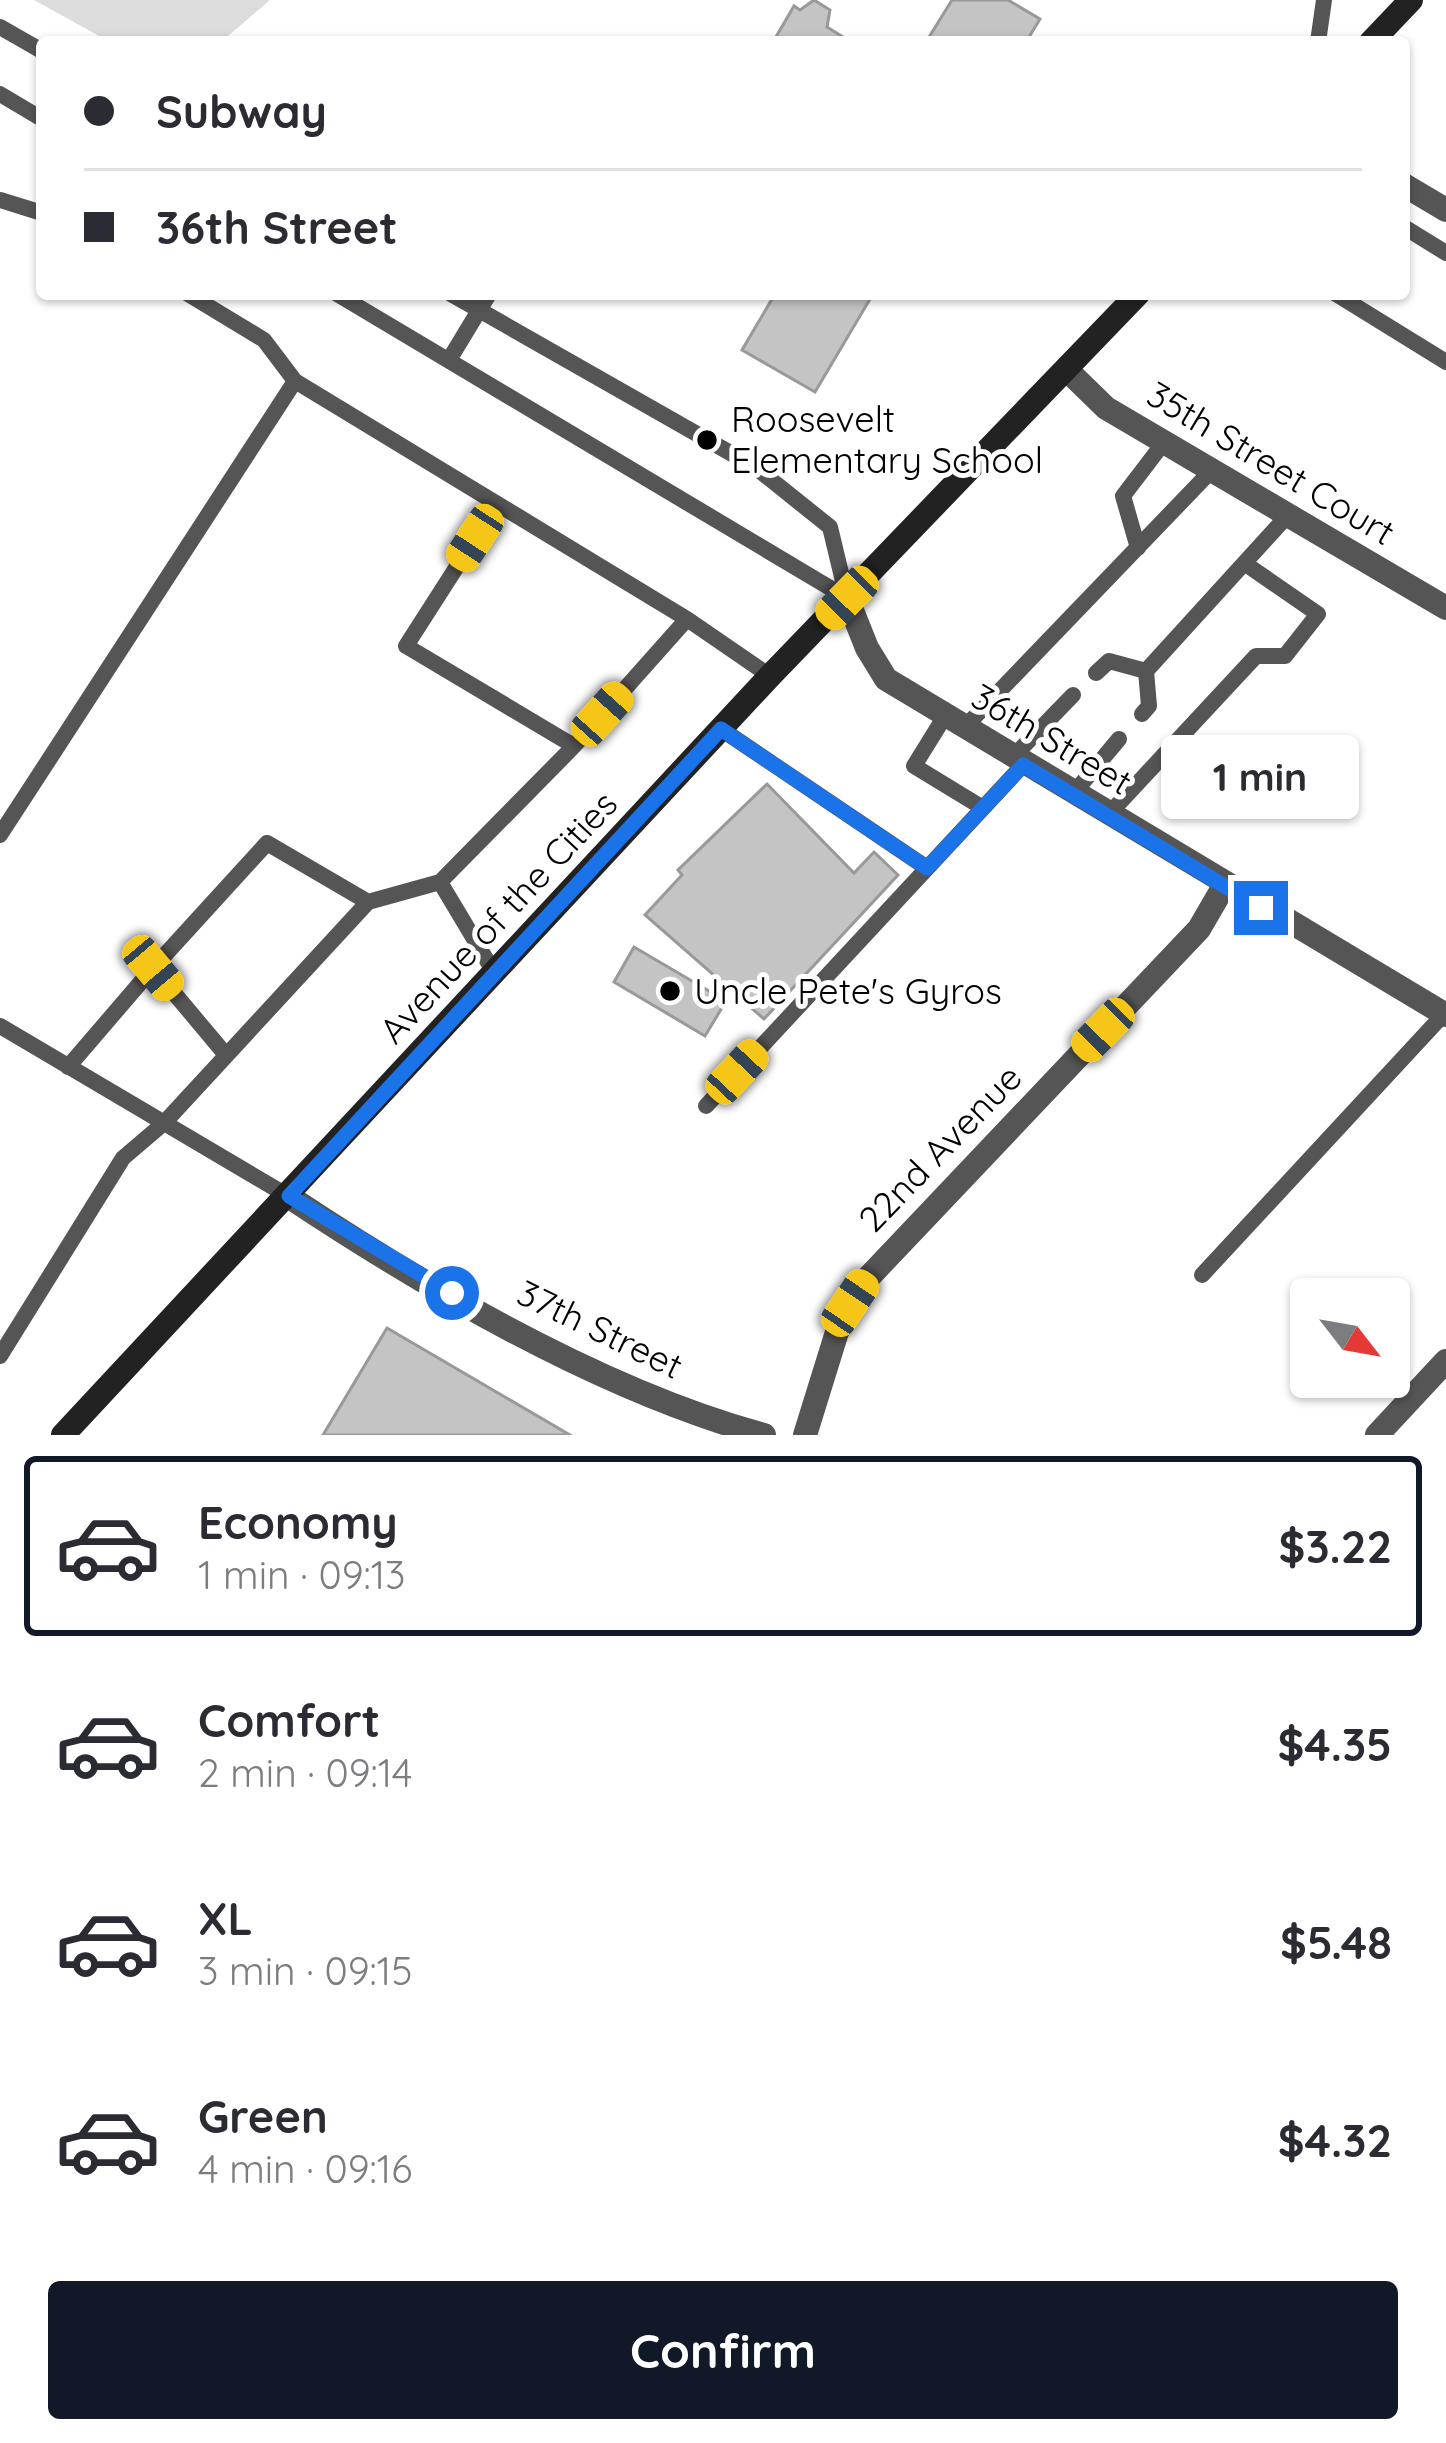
<!DOCTYPE html>
<html lang="en">
<head>
<meta charset="utf-8">
<style>
  :root { --surface:#fff; --page:#f2f2f3; --text:#2b2b33; --muted:#7c7c81; --line:#e1e1e2; --accent:#111827 }
  body { margin:0; font-family:Quicksand,sans-serif; background:var(--page); color:var(--text); height:100vh; display:flex; flex-direction:column; font-size:45px; white-space:nowrap }
  * { box-sizing:border-box; margin:0 }
  p { font-size:39px; color:var(--muted) }
  .icon { flex:none; width:66px; height:66px; fill:none; stroke:currentColor; stroke-width:2; stroke-linecap:round; stroke-linejoin:round }
  .map { position:relative; height:1435px; overflow:hidden }
  .drawer { display:flex; flex-direction:column; background:var(--surface); flex:1 }
  .drawer>* { flex:none }
  .banner { position:absolute; left:36px; top:36px; width:1374px; height:264px; border-radius:12px; box-shadow:0 3px 9px #0004; display:grid; align-content:center; height:264px; padding:0 48px; background:var(--surface) }
  .needle { width:78px; rotate:121deg }
  .tools { position:absolute; left:1290px; top:1278px; display:grid; gap:24px }
  .tools a { display:grid; place-items:center; width:120px; height:120px; border-radius:12px; background:var(--surface); box-shadow:0 3px 9px #0004; font-size:60px }
  .end { position:absolute; width:54px; height:54px; margin:-27px; border:15px solid #1a73e8; background:#fff; box-shadow:0 0 0 6px #fff }
  .from { border-radius:50% }
  .bubble { position:absolute; height:84px; border-radius:12px; background:var(--surface); box-shadow:0 3px 9px #0004; font-size:39px; font-weight:700; line-height:84px; text-align:center }
  .car { position:absolute; width:36px; height:72px; margin:-36px -18px; border-radius:15px; box-shadow:0 0 9px 3px #0007; background:linear-gradient(#f5c518 24%,#345 0 40%,#f5c518 0 76%,#345 0 86%,#f5c518 0) }
  .banner b { display:flex; align-items:center; gap:42px; height:114px; font-size:45px }
  .banner b+b { border-top:3px solid var(--line) }
  .banner i { width:30px; height:30px; background:var(--text) }
  ul { padding:21px 0 0; list-style:none }
  li { display:flex; align-items:center; gap:36px; height:180px; margin:0 24px 18px; padding:0 24px; border:6px solid transparent; border-radius:12px }
  li div { flex:1 }
  li b { display:block; font-size:45px }
  li em { font-style:normal; font-weight:700 }
  li.on { border-color:var(--accent) }
  li>.icon { width:108px; height:108px; stroke-width:1.5 }
  .button { display:flex; gap:24px; margin-top:auto; padding:24px 48px }
  .button a { flex:1; height:138px; border-radius:12px; background:var(--accent); color:#fff; font-size:48px; font-weight:700; line-height:138px; text-align:center }
  .map>svg:first-child { display:block }
  .green { fill:#dcdcdc }
  .building { fill:#c4c4c4; stroke:#999; stroke-width:3 }
  .lines { fill:none; stroke-linecap:round; stroke-linejoin:round }
  .service { stroke:#555; stroke-width:16 }
  .minor { stroke:#555; stroke-width:24 }
  .secondary { stroke:#222; stroke-width:24 }
  .route { stroke:#1a73e8; stroke-width:15 }
  .poi-dot { fill:#000; stroke:#fff; stroke-width:4.5 }
  .labels { text-anchor:middle; stroke-width:10; stroke-linejoin:round; paint-order:stroke }
  .poi-label { font-size:36px; fill:#000; stroke:#fff; text-anchor:start }
  .street-label { font-size:36px; fill:#000; stroke:#fff }
</style>
</head>
<body>
<div class="map">
<svg width="1446" height="1435" viewBox="0 0 1446 1435">
  <rect width="100%" height="100%" fill="#fff"/>
  <path class="green" d="M34 0H270L221 42H110Z"/>
  <path class="building" d="M814 0 830 10 827 27 851 42H773L794 6 800 10Z
    M952 0H1008L1040 19 1026 42H926Z
    M775 294H873L815 392 742 350Z
    M767 784 854 873 874 852 898 875 764 1019 645 915 682 875 678 870Z
    M634 947 726 1001 705 1036 614 982Z
    M387 1328 570 1435H323Z"/>
  <g class="lines">
    <path class="service" d="M0 27 42 51
      M1318 42 1324 0
      M0 94 42 119
      M0 200 42 213
      M1404 227 1446 253
      M188 294 264 340 295 381
      M337 294 847 598
      M451 294 755 467 830 527 847 598
      M1336 294 1446 362
      M449 360 489 294
      M497 504 406 646 574 746
      M1138 548 1123 496 1165 441
      M1096 673 1109 661 1146 671
      M1142 714 1149 706 1146 671 1288 515
      M945 716 914 766 983 808
      M964 728 1212 470
      M721 729 927 868
      M1012 758 1073 695
      M1073 794 1119 739
      M1108 815 1256 656H1285L1318 614 1247 565
      M0 835 295 381 687 619
      M495 974 440 882 574 746 687 619 770 676
      M0 1026 288 1196
      M226 1055 153 968 267 843 368 902
      M68 1067 153 968
      M706 1106 1023 765
      M1202 1275 1444 1014
      M0 1356 123 1158 164 1123 368 902 440 882"/>
    <path class="minor" d="M1404 185 1446 210
      M1067 370 1106 408 1446 608
      M847 598 867 648 886 679 1446 1015
      M288 1196C428 1289 602 1391 764 1435
      M805 1435 837 1332 866 1280 1199 929 1224 886
      M1377 1435 1446 1361"/>
    <path class="secondary" d="M1371 42 1411 0
      M63 1435 770 676 1138 294"/>
  </g>
  <g class="lines">
    <path class="route" d="M452 1293 289 1196 721 729 927 868 1023 765 1261 908"/>
  </g>
  <g class="poi-dot">
    <circle cx="707" cy="440" r="12"/>
    <circle cx="670" cy="991" r="12"/>
  </g>
  <g class="labels">
    <g class="poi-label">
      <text x="731" y="432">Roosevelt<tspan x="731" dy="41">Elementary School</tspan></text>
      <text x="694" y="1004">Uncle Pete's Gyros</text>
    </g>
    <g class="street-label">
      <text transform="translate(1271 463) rotate(31)" y="13">35th Street Court</text>
      <text transform="translate(1052 739) rotate(31)" y="13">36th Street</text>
      <text transform="translate(498 917) rotate(-47)" y="13">Avenue of the Cities</text>
      <text transform="translate(940 1148) rotate(-46)" y="13">22nd Avenue</text>
      <text transform="translate(600 1329) rotate(26)" y="13">37th Street</text>
    </g>
  </g>
</svg>
<div class="tools">
<a><svg class="needle" viewBox="-14 -14 28 28"><path d="M0-13l5 13h-10z" fill="#e53935"/><path d="M0 13l5-13h-10z" fill="#7c7c81"/></svg></a>
</div>
<i class="end from" style="left:452px;top:1293px"></i>
<i class="end" style="left:1261px;top:908px"></i>
<div class="bubble" style="left:1161px;top:735px;width:198px">1 min</div>
<i class="car" style="left:475px;top:538px;rotate:213deg"></i>
<i class="car" style="left:847px;top:598px;rotate:224deg"></i>
<i class="car" style="left:602px;top:714px;rotate:42deg"></i>
<i class="car" style="left:153px;top:968px;rotate:140deg"></i>
<i class="car" style="left:1103px;top:1030px;rotate:224deg"></i>
<i class="car" style="left:737px;top:1072px;rotate:43deg"></i>
<i class="car" style="left:850px;top:1303px;rotate:34deg"></i>
<div class="banner">
<b><i class="from"></i>Subway</b>
<b><i></i>36th Street</b>
</div>
</div>
<section class="drawer">
<ul>
<li class="on"><svg class="icon" aria-label="car" viewBox="0 0 24 24"><path d="M5 17H2v-5l4-1 3-4h7l3 4 3 1v5h-3M9 17h6M6 11h13"/><circle cx="7" cy="17" r="2"/><circle cx="17" cy="17" r="2"/></svg><div><b>Economy</b><p>1 min · 09:13</p></div><em>$3.22</em></li>
<li><svg class="icon" aria-label="car" viewBox="0 0 24 24"><path d="M5 17H2v-5l4-1 3-4h7l3 4 3 1v5h-3M9 17h6M6 11h13"/><circle cx="7" cy="17" r="2"/><circle cx="17" cy="17" r="2"/></svg><div><b>Comfort</b><p>2 min · 09:14</p></div><em>$4.35</em></li>
<li><svg class="icon" aria-label="car" viewBox="0 0 24 24"><path d="M5 17H2v-5l4-1 3-4h7l3 4 3 1v5h-3M9 17h6M6 11h13"/><circle cx="7" cy="17" r="2"/><circle cx="17" cy="17" r="2"/></svg><div><b>XL</b><p>3 min · 09:15</p></div><em>$5.48</em></li>
<li><svg class="icon" aria-label="car" viewBox="0 0 24 24"><path d="M5 17H2v-5l4-1 3-4h7l3 4 3 1v5h-3M9 17h6M6 11h13"/><circle cx="7" cy="17" r="2"/><circle cx="17" cy="17" r="2"/></svg><div><b>Green</b><p>4 min · 09:16</p></div><em>$4.32</em></li>
</ul>
<div class="button"><a>Confirm</a></div>
</section>
</body>
</html>
